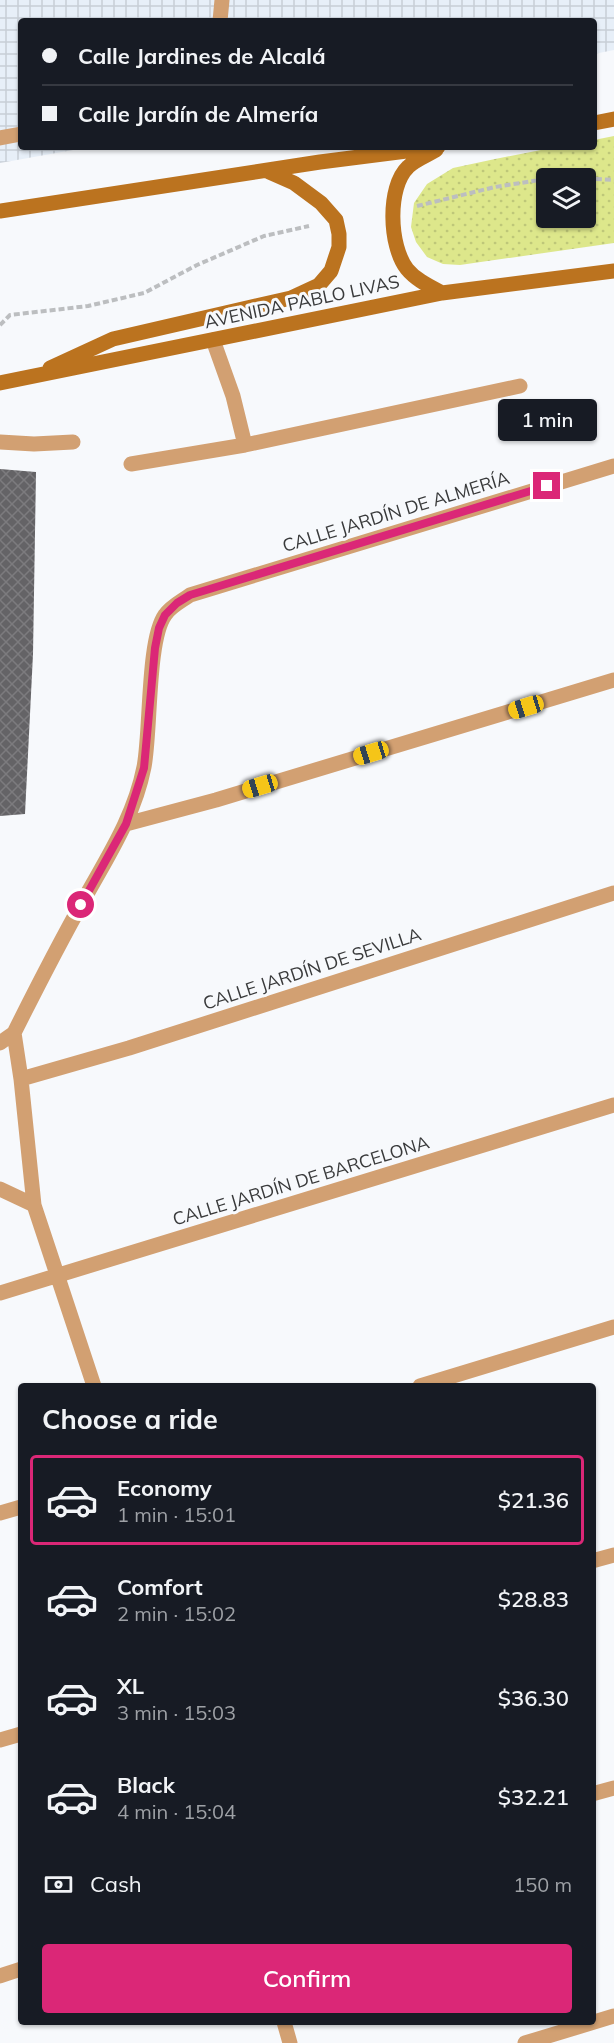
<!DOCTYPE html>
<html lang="en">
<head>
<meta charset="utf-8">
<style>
  :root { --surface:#171b24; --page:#20242c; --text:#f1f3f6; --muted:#9ea1a6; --line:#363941; --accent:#db2777 }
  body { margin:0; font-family:Mulish,sans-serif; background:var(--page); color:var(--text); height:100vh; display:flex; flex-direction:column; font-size:22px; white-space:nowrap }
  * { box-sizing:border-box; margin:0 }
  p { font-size:20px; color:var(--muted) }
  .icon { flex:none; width:33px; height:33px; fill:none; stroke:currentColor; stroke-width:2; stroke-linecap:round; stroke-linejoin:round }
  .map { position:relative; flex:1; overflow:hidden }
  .details { position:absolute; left:18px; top:1383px; width:578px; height:642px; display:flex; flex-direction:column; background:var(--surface); border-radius:6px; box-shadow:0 2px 4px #0004 }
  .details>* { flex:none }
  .banner { position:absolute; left:18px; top:18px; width:579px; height:132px; border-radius:6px; box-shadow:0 2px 4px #0004; display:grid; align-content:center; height:132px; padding:0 24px; background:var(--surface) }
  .buttons { position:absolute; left:536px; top:168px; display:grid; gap:12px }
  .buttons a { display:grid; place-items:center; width:60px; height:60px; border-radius:6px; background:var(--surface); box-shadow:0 2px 4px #0004; font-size:30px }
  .end { position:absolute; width:27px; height:27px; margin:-14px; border:8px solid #db2777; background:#fff; box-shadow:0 0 0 3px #fff }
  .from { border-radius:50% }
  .bubble { position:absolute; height:42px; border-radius:6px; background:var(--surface); box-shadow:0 2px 4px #0004; font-size:20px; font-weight:600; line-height:42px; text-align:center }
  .car { position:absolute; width:18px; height:36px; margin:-18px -9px; border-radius:8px; box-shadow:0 0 4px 2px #0007; background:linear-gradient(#f5c518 24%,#345 0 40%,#f5c518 0 76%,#345 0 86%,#f5c518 0) }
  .banner b { display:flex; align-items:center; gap:21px; height:57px; font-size:22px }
  .banner b+b { border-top:2px solid var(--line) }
  .banner i { width:15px; height:15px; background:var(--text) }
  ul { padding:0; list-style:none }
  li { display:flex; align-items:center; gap:18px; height:90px; margin:0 12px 9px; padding:0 12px; border:3px solid transparent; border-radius:6px }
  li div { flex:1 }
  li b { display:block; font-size:22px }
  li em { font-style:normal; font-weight:600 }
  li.on { border-color:var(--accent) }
  li>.icon { width:54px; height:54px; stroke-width:1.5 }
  h2 { padding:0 24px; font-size:27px; line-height:72px }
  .pay { display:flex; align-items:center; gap:15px; height:66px; padding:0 24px; font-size:22px }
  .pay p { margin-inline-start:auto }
  .primary-button { display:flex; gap:12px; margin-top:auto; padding:12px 24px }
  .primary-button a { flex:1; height:69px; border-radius:6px; background:var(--accent); color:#fff; font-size:24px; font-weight:600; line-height:69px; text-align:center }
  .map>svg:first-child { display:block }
  .industrial { fill:url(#industrial-grid) }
  .park { fill:url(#park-dots); fill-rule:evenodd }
  .building { fill:url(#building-cross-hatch) }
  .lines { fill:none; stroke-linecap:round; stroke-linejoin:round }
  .path { stroke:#bcbec0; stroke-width:4; stroke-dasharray:6 3; stroke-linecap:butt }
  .lane { stroke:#d2a072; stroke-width:15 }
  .street { stroke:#d2a072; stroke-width:15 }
  .secondary { stroke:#bb731f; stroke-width:15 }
  .route { stroke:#db2777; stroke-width:8 }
  .labels { text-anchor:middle; stroke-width:6; stroke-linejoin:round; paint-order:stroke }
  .street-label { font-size:18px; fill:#393a3b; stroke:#f7f9fc }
</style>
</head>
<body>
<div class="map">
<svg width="614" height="2043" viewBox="0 0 614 2043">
  <defs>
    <pattern id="industrial-grid" width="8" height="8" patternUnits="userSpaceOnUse" patternTransform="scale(1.5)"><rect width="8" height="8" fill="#e7eff8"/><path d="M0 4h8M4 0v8" fill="none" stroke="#c7ced6"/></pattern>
    <pattern id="park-dots" width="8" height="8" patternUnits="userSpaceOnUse" patternTransform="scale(1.5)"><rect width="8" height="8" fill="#dde78b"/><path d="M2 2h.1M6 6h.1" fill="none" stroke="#bec779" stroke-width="1.8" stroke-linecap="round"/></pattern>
    <pattern id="building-cross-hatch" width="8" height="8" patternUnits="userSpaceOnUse" patternTransform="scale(1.5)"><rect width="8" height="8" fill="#646366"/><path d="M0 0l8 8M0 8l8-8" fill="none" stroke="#7c7b7e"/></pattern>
  </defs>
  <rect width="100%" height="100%" fill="#f7f9fc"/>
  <path class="industrial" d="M0 0H614V50L594 54V21H21V147H90L0 163Z"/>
  <path class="park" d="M614 136V243L460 265 443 264 427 257 416 242 411 227 414 203 427 184 453 168 495 159 556 147H594V140ZM546 178H585V218H546Z"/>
  <path class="building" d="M0 469 36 472 33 654 25 814 0 816Z"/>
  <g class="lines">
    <path class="path" d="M551 178 561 177 614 180
      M417 206 495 187 546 179
      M0 325 10 315 88 306 144 293 197 265 264 236 309 226"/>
    <path class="lane" d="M220 21 222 0
      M0 138 21 134
      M213 340 233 396 245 445
      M0 442 34 444 73 442
      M131 464 245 445 520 386"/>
    <path class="street" d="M126 824 216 800 614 680
      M14 1033 21 1079 34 1205 94 1386
      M0 1043 14 1033C36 989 58 946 82 903 106 859 134 818 144 767 151 732 147 640 165 615 171 606 182 601 190 595L614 466
      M21 1079 129 1048 614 893
      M0 1189 34 1205
      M0 1293 614 1105
      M420 1386 614 1327
      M0 1513 21 1507
      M592 1561 614 1555
      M0 1740 21 1734
      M592 1794 614 1788
      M0 1976 21 1969
      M284 2022 290 2043
      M525 2043 614 2016"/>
    <path class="secondary" d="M594 123 614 119
      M436 150C428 155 415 160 408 167 387 187 389 246 407 269 416 280 429 286 442 293
      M0 211 320 162 438 147
      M50 368 113 339 291 298 319 285 331 271 339 247V234L336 220 321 203 294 183 269 172
      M0 383 442 293 614 271"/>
  </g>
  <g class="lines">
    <path class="route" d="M81 905 126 824 144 768 155 648 159 628 165 615 177 603 190 595 547 486"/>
  </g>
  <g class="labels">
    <g class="street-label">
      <text transform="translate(302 302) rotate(-12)" y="6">AVENIDA PABLO LIVAS</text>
      <text transform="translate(396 512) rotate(-17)" y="6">CALLE JARDÍN DE ALMERÍA</text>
      <text transform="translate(312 969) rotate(-18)" y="6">CALLE JARDÍN DE SEVILLA</text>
      <text transform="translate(301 1181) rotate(-17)" y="6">CALLE JARDÍN DE BARCELONA</text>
    </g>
  </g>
</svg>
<div class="buttons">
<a><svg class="icon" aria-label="layers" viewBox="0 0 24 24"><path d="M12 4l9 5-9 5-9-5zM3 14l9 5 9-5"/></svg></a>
</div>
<i class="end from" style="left:81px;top:905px"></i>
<i class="end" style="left:547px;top:486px"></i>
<div class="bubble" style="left:498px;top:399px;width:99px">1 min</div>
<i class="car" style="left:526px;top:707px;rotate:253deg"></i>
<i class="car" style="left:371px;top:753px;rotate:253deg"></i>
<i class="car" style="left:260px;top:786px;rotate:253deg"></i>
<div class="banner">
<b><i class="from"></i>Calle Jardines de Alcalá</b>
<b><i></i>Calle Jardín de Almería</b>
</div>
<section class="details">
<h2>Choose a ride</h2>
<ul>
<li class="on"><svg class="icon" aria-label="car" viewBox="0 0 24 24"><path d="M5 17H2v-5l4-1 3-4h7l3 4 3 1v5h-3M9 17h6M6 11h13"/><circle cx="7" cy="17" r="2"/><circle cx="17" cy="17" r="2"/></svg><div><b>Economy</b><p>1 min · 15:01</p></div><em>$21.36</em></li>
<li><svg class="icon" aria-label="car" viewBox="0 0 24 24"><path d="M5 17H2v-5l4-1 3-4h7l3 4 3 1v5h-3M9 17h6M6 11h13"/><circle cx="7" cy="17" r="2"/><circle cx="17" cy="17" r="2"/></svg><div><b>Comfort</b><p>2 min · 15:02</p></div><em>$28.83</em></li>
<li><svg class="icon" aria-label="car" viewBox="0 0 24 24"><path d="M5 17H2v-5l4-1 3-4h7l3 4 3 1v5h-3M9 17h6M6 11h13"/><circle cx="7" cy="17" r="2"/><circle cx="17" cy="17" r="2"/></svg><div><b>XL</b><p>3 min · 15:03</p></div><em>$36.30</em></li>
<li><svg class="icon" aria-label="car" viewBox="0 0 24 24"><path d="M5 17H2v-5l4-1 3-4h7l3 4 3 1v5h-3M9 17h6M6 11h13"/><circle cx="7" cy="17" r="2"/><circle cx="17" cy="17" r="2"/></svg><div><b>Black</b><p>4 min · 15:04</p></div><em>$32.21</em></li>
</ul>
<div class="pay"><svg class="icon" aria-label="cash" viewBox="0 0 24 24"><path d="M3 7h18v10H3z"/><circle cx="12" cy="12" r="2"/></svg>Cash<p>150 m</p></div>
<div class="primary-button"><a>Confirm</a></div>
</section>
</div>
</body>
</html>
